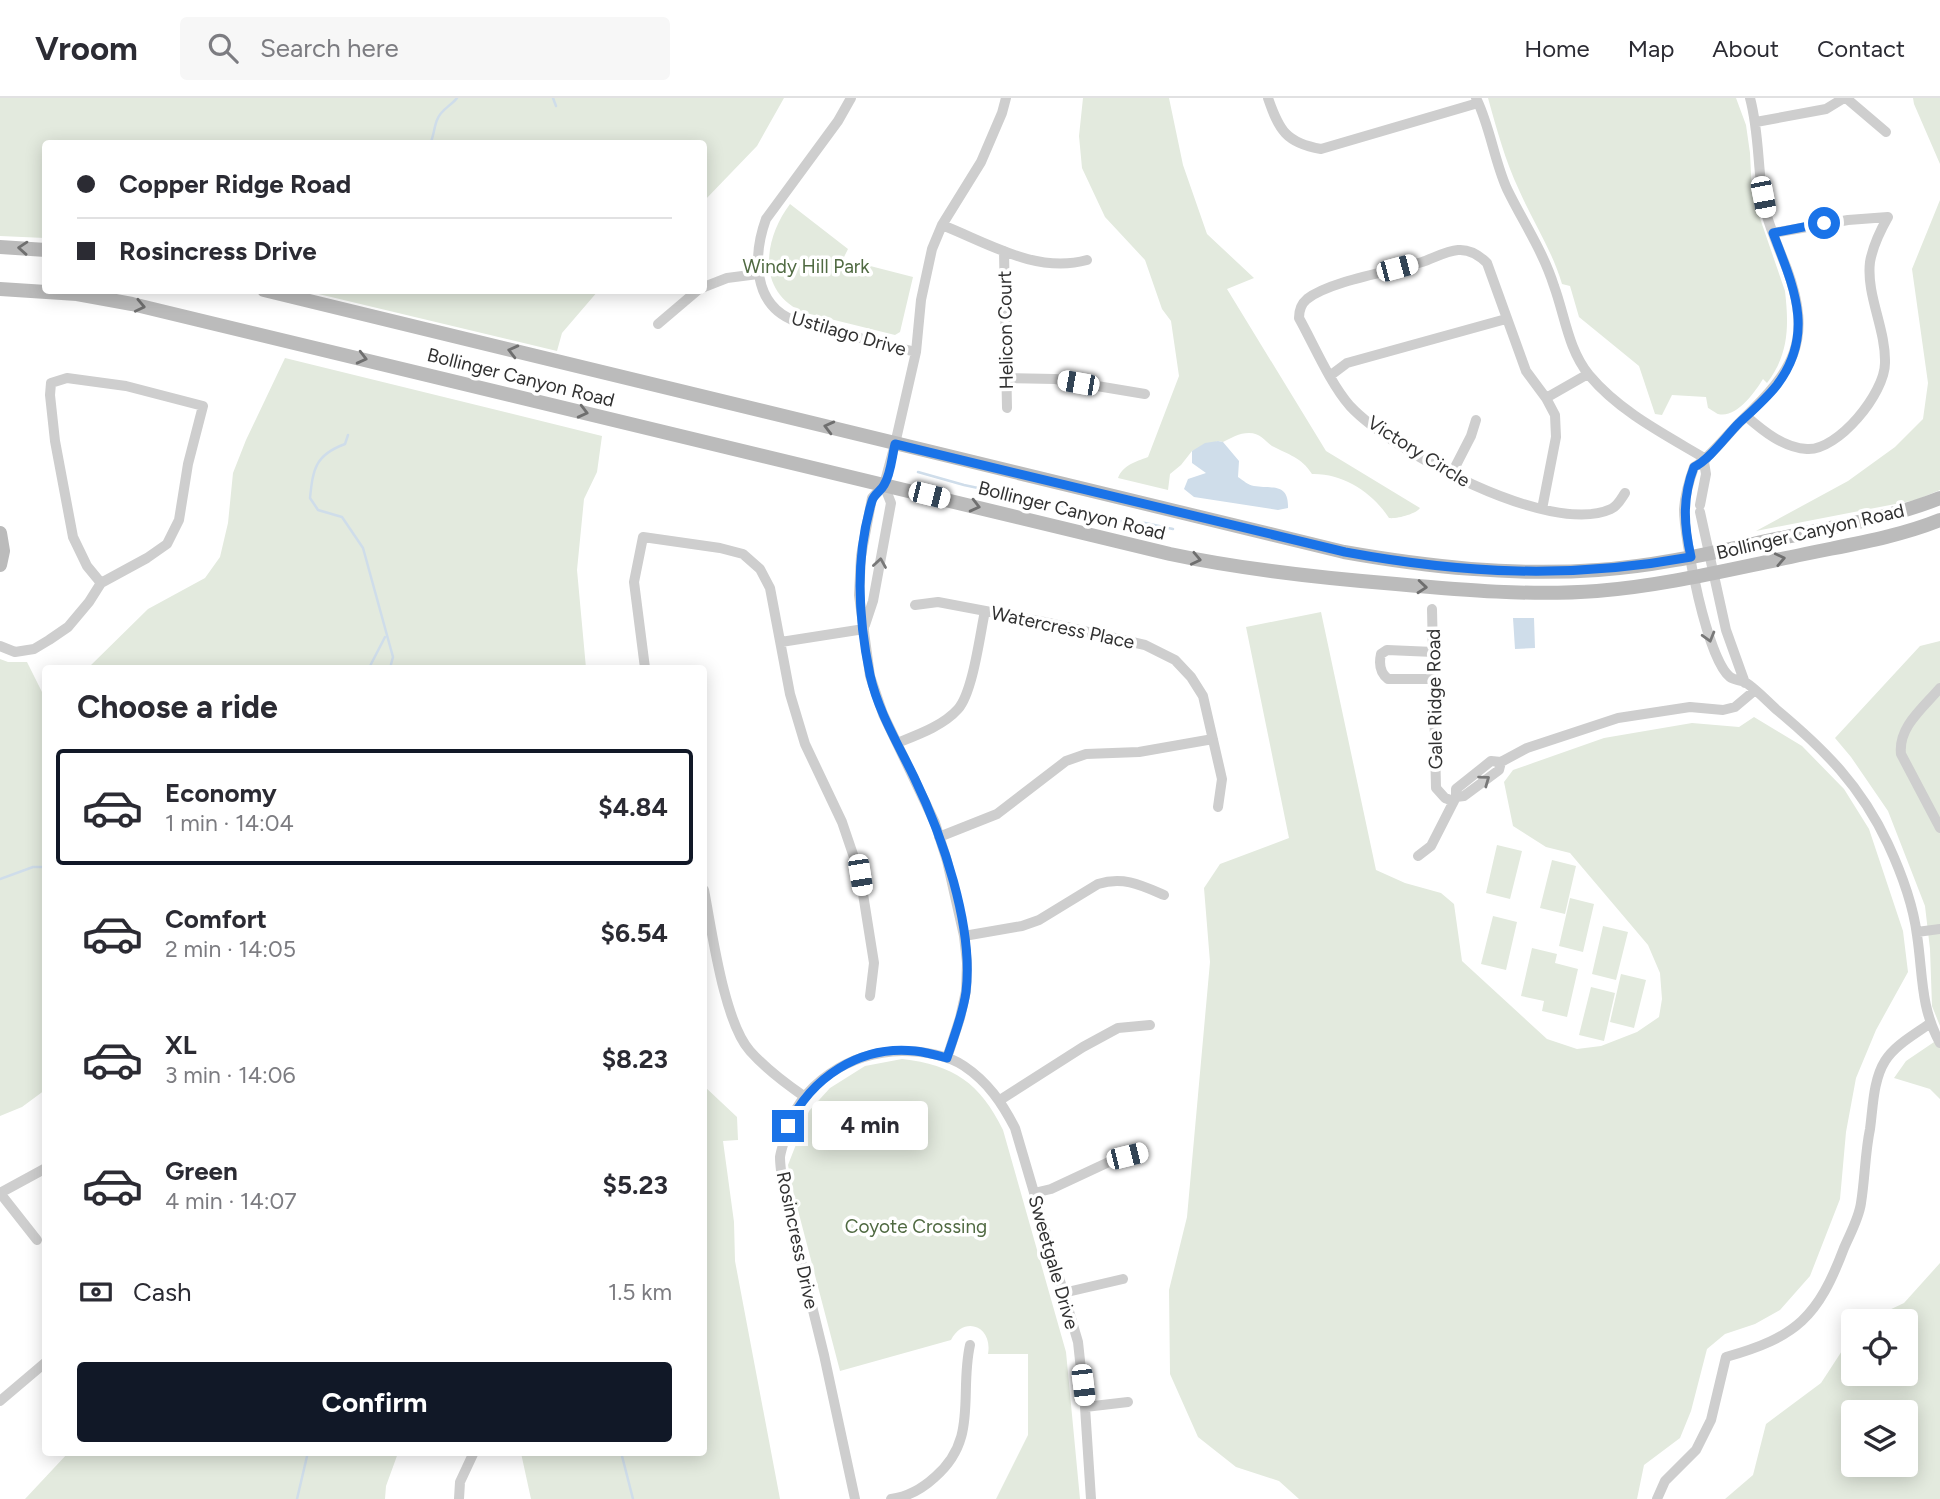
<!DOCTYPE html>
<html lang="en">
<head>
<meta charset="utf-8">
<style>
  :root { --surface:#fff; --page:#f7f7f7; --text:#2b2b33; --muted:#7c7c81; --line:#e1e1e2; --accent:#111827 }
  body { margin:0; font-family:Figtree,sans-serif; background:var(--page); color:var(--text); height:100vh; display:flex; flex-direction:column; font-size:26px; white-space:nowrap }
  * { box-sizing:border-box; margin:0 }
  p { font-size:23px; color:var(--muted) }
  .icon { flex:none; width:38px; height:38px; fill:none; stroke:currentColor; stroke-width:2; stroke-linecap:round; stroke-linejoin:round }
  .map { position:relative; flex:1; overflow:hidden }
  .sheet { position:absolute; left:42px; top:567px; width:665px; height:791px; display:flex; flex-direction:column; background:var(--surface); border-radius:7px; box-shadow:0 4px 18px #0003 }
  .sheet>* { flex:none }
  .guide { position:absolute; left:42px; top:42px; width:665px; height:154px; border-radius:7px; box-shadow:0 4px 18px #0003; display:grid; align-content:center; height:154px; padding:0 35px; background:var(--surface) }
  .tools { position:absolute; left:1841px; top:1211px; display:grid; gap:14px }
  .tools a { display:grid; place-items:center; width:77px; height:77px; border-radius:7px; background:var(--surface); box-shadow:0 4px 18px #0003; font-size:35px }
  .end { position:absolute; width:32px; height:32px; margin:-16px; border:9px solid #1a73e8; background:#fff; box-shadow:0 0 0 4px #fff }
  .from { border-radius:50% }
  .bubble { position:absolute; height:49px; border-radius:7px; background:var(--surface); box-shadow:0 4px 18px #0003; font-size:23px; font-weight:700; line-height:49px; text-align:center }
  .car { position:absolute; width:21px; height:42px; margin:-21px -10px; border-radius:9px; box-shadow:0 0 5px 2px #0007; background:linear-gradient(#fff 24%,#345 0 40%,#fff 0 76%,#345 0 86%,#fff 0) }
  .guide b { display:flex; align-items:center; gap:24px; height:66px; font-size:26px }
  .guide b+b { border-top:2px solid var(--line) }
  .guide i { width:18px; height:18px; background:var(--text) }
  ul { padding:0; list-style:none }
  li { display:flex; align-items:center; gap:21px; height:116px; margin:0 14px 10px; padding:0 21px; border:4px solid transparent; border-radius:7px }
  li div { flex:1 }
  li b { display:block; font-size:26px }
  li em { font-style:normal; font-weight:700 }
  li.current { border-color:var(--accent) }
  li>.icon { width:63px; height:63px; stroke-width:1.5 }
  h2 { padding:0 35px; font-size:32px; line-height:84px }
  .pay { display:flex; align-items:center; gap:18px; height:77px; padding:0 35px; font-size:26px }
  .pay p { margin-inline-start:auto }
  .cta { display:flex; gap:14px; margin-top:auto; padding:14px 35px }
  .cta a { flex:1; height:80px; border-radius:7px; background:var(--accent); color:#fff; font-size:28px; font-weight:700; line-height:80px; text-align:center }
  header { display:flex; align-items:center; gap:42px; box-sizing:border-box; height:98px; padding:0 35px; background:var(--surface); border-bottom:2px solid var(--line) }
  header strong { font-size:33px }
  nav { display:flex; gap:38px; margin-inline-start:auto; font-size:24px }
  .search { width:490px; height:63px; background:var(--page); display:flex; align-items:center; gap:18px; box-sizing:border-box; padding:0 24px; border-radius:7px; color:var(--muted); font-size:26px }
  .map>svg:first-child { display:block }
  .green { fill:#e3eade; fill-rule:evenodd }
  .water { fill:#cfddea }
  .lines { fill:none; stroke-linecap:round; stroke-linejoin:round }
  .stream { stroke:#cfddea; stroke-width:2.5 }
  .street { stroke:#cecece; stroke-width:10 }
  .secondary { stroke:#bbb; stroke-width:14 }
  .oneway { stroke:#6f6f6f }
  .oneway2 { stroke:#787878 }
  .route { stroke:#1a73e8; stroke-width:9 }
  .labels { text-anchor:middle; stroke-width:7; stroke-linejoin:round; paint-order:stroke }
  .park-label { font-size:19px; fill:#506a42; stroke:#fff }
  .street-label { font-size:19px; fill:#313131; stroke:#fff }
</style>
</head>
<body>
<header>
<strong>Vroom</strong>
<div class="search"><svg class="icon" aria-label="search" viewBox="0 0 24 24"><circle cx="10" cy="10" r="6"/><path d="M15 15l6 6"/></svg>Search here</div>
<nav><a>Home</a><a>Map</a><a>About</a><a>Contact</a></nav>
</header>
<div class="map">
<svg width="1940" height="1401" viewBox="0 0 1940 1401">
  <rect width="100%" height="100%" fill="#fff"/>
  <path class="green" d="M0 0H784L757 48 704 103V46H46L45 140 0 138Z
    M1083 0H1169L1183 67 1207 136 1254 180 1227 191 1326 353 1420 410C1416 416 1397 421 1389 420 1373 395 1343 375 1312 376 1301 359 1289 357 1272 348 1264 342 1260 335 1249 335 1239 335 1231 340 1223 344L1218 343 1192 353 1181 367 1170 376 1168 392 1118 380C1123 367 1135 364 1148 359L1179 278 1171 223 1162 211 1145 162 1105 119 1082 70 1079 38Z
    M1488 0H1736L1746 27 1750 55 1752 97 1785 193C1789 228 1789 256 1767 285L1763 281C1755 294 1736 321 1718 316 1717 316 1709 310 1708 310L1706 299 1672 297 1662 317 1655 316 1639 268 1579 219 1570 188 1562 186C1552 152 1533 124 1519 92 1505 62 1497 32 1488 0Z
    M1913 0H1940V66L1914 6Z
    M1940 102V392L1916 402 1756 433 1848 383 1895 349 1923 321 1928 285 1912 171Z
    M790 106 848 151 843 161 913 179 900 234 895 237 806 215C756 196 763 142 790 106Z
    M306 193 598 192V193L562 235 557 253Z
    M285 260 602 338 597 374 584 401 577 472 586 570H88L148 511 205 480 220 459 228 425 233 375 246 342Z
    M1321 514 1376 772 1405 785 1441 795 1454 806 1462 863 1547 941 1577 951 1601 948 1637 934 1659 919 1662 901 1660 875 1648 847 1570 755 1546 749 1513 728 1504 684 1513 672 1604 640 1692 625 1739 629 1754 619 1802 648 1844 691 1869 731 1903 833 1908 874 1876 932 1856 980 1846 1034 1840 1101 1810 1178 1780 1212 1755 1226 1725 1236 1707 1251 1691 1313 1680 1340 1644 1367 1637 1401H1299L1279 1383 1236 1369 1198 1339 1170 1276 1169 1192 1187 1119 1210 864 1204 790 1220 766 1289 740 1246 529Z
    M1940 543V928L1932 908 1930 851 1925 808 1888 713 1851 659 1835 640 1920 548Z
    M0 561 8 564H27L43 596 46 595 45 992 22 1009 0 1018Z
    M1497 747 1522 753 1510 801 1486 795Z
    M1552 762 1576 768 1565 816 1540 810Z
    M1570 800 1594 806 1583 854 1559 848Z
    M1493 818 1517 824 1506 872 1481 866Z
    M1603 828 1628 834 1616 882 1592 876Z
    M1532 850 1557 856 1555 865 1578 871 1567 919 1542 913 1544 903 1521 898Z
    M1621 876 1646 882 1634 930 1610 924Z
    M1591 889 1615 895 1604 943 1579 937Z
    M1940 940V1001L1930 991 1894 980 1906 963Z
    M902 961C954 967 980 985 1003 1032L1066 1254 1080 1401H996L1028 1337V1256H988C993 1228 964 1217 951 1242L840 1273 794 1097 788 1067 809 1013 830 990 865 968Z
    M704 988 737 1019 738 1042 723 1043 734 1124 735 1163 780 1401H531L521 1355 704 1354Z
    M1940 1165V1401H1725L1753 1377 1766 1326 1821 1285 1853 1236V1276H1906V1223H1866L1904 1205ZM1906 1314V1367H1853V1314Z
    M68 1355V1354L398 1355 386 1388 385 1401H25Z"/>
  <path class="water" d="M1218 343 1223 344 1239 363 1238 379C1244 383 1248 387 1254 388 1271 391 1289 384 1288 410L1278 412 1194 399 1184 391 1188 381 1206 375 1192 365V353L1205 345Z
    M1513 520H1534L1535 550 1515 551Z"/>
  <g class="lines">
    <path class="stream" d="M553 0 556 8
      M430 46C434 38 434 29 437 22 441 11 451 8 457 0
      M348 337 345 346C315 357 313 371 310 400L318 412 342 419 363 450 393 559 390 570
      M918 374 964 387 1063 408 1097 421 1145 425 1173 431
      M369 570 385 539
      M0 781 33 769H46
      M621 1354 633 1401
      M297 1401 308 1354"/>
    <path class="street" d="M851 0 838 23 766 121C753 157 752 207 795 223 808 228 823 231 837 234 863 241 890 248 916 254
      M1268 0C1279 32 1286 45 1321 51L1478 5
      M1476 0C1490 28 1494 62 1507 91 1523 124 1543 153 1554 188 1565 218 1568 251 1589 277 1620 314 1664 336 1706 361
      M1750 0C1760 37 1757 74 1765 111 1770 131 1779 151 1787 171 1813 242 1794 272 1743 321 1729 334 1708 362 1694 369 1689 383 1685 396 1684 411 1684 441 1707 561 1730 579 1734 582 1740 582 1745 584 1756 591 1767 603 1777 612 1825 652 1861 688 1888 746 1901 774 1913 806 1917 837 1923 876 1920 909 1940 945
      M1846 0 1886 34
      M1756 24 1826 11 1844 0
      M942 127C988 145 1036 176 1087 162
      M1004 153 1007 310
      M704 189 727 180 758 176
      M658 226 698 192
      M1331 277 1347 265 1506 221
      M1007 280 1055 281 1145 296
      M1546 300 1588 276
      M1746 318C1763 333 1784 350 1807 351 1838 353 1885 295 1885 265 1886 231 1866 197 1870 164 1873 147 1880 133 1888 119L1848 122 1773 135
      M1452 375 1471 338 1476 322
      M1700 407 1706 376 1704 364
      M1542 411 1556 339 1555 317 1546 300 1526 273 1487 165C1479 157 1470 151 1458 152 1446 153 1434 160 1422 164 1392 173 1330 183 1307 201 1301 206 1299 212 1299 220 1314 247 1330 285 1350 308 1392 353 1550 439 1611 411 1618 408 1621 401 1625 395
      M1700 414 1726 532 1745 585
      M915 507 938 504 1044 524 1145 547 1175 562 1191 579 1203 598 1222 681 1218 709
      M1432 511 1436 690 1445 700 1453 703
      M865 527 873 503 891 405 884 387
      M781 544 864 531
      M0 548 15 554 34 551 49 542 68 529 89 504 101 485 147 460 167 446 179 422 188 366 203 308 126 288 67 280 51 285 50 297 55 343 73 439 87 468 101 485
      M1434 554 1387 552 1381 556C1379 565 1380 575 1388 581H1434
      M645 570 634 484 643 439 720 450 743 456 760 471 770 490 790 596 805 646 842 724 860 777 874 865 870 898
      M1940 590C1923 610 1898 629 1901 656L1940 730
      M897 645C917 637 943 628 958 611 973 594 980 536 985 513
      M1456 699 1464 698 1499 672 1501 664
      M939 739 997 716 1066 663 1086 656 1139 654 1213 641
      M1418 758 1431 748 1456 699V691L1491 663 1501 664 1527 650 1618 620 1690 609 1723 612 1735 609 1754 593
      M704 792C712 833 724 924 750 953 765 970 786 986 805 999
      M1917 834 1940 831
      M964 838 1022 828 1039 822 1098 786C1123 778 1141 787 1164 797
      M947 960 960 920 966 893 967 865 964 838 947 763 935 725 883 616 870 578 859 497 861 458 872 400 884 387 895 346 916 254 921 202 932 151 942 127 981 64 1002 15 1006 0
      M1000 1002 1083 949 1118 930 1150 927
      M1034 1095 1051 1091 1111 1063 1143 1054
      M37 1142 0 1095 46 1070
      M1063 1195 1123 1181
      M0 1303 46 1264
      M1085 1309 1128 1304
      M459 1401 460 1384 474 1354
      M855 1401 824 1257 782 1086C782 1077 780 1068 780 1059 781 1052 784 1045 785 1038 799 985 850 954 902 953 922 953 948 957 964 968 988 984 1002 1005 1015 1030L1078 1244 1085 1309 1091 1401
      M891 1401C907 1399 923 1390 935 1379 979 1341 959 1296 970 1247
      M1657 1401 1665 1383 1696 1352 1711 1322 1726 1259C1797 1239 1818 1219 1844 1150 1850 1136 1859 1120 1861 1105 1865 1080 1865 1055 1870 1031 1873 1010 1873 982 1885 963 1895 947 1914 937 1929 926"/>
    <path class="secondary" d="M0 149 46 152
      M0 191 77 196 132 206 1170 456C1245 472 1320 480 1396 486 1463 492 1530 498 1597 493 1662 488 1727 472 1791 459 1840 448 1893 441 1940 422
      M264 192 1344 454C1429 469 1512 478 1598 472 1661 468 1724 452 1786 439 1838 428 1890 420 1940 400
      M0 435 3 453 0 467"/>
  </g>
  <defs><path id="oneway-chevron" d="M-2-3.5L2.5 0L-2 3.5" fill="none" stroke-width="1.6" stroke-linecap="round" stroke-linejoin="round" transform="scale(1.75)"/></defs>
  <g class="oneway">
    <use href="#oneway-chevron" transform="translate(23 150) rotate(-176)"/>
    <use href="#oneway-chevron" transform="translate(140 208) rotate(12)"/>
    <use href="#oneway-chevron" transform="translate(513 253) rotate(-166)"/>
    <use href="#oneway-chevron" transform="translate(362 260) rotate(14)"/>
    <use href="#oneway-chevron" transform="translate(583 314) rotate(14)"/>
    <use href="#oneway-chevron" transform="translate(829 329) rotate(-166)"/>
    <use href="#oneway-chevron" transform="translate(975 408) rotate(14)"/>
    <use href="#oneway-chevron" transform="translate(1196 461) rotate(12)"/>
    <use href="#oneway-chevron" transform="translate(1780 461) rotate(-12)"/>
    <use href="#oneway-chevron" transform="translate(1422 489) rotate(5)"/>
  </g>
  <g class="oneway2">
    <use href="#oneway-chevron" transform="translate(880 465) rotate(-81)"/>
    <use href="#oneway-chevron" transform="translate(1709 539) rotate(74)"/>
    <use href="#oneway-chevron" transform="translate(1485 682) rotate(-36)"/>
  </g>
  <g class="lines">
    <path class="route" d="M788 1028C811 980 859 947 915 953 925 954 936 957 947 960 954 938 963 916 966 894 974 828 942 737 914 679 898 646 878 613 870 577 858 520 855 459 872 403 874 396 881 393 884 387 891 376 892 358 895 346L1345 454C1464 476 1571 481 1691 459 1684 428 1682 400 1694 369 1709 362 1726 338 1739 325 1752 313 1766 301 1777 287 1816 235 1793 188 1773 135L1824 125"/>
  </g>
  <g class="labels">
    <g class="park-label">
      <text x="806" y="175">Windy Hill Park</text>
      <text x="916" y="1135">Coyote Crossing</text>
    </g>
    <g class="street-label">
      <text transform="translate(1005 232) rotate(-91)" y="7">Helicon Court</text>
      <text transform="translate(849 235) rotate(16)" y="7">Ustilago Drive</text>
      <text transform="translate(521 279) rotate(14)" y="7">Bollinger Canyon Road</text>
      <text transform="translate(1419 353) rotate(32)" y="7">Victory Circle</text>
      <text transform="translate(1072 412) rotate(14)" y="7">Bollinger Canyon Road</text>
      <text transform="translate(1810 433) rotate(-13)" y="7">Bollinger Canyon Road</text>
      <text transform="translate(1063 529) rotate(12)" y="7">Watercress Place</text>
      <text transform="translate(1434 601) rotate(-91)" y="7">Gale Ridge Road</text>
      <text transform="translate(798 1142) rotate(78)" y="7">Rosincress Drive</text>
      <text transform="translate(1054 1164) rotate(74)" y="7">Sweetgale Drive</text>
    </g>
  </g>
</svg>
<div class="tools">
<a><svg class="icon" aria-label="locate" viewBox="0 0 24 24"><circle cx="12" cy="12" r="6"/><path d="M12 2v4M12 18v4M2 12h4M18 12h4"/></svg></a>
<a><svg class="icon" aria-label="layers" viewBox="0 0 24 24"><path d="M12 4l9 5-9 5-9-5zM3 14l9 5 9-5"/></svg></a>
</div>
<i class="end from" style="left:1824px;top:125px"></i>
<i class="end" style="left:788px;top:1028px"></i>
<div class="bubble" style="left:812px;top:1003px;width:116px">4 min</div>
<i class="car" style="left:1763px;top:99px;rotate:169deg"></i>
<i class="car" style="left:1397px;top:170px;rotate:75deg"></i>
<i class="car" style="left:1078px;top:285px;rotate:280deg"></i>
<i class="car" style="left:929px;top:397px;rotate:104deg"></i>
<i class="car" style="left:860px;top:777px;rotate:171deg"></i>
<i class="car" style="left:1127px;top:1058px;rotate:76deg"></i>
<i class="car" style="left:1083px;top:1287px;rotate:173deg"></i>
<div class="guide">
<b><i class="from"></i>Copper Ridge Road</b>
<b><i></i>Rosincress Drive</b>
</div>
<section class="sheet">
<h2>Choose a ride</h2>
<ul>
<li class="current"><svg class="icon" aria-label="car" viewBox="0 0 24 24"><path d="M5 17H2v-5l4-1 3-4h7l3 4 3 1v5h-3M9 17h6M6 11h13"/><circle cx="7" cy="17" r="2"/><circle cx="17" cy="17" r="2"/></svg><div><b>Economy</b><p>1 min · 14:04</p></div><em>$4.84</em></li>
<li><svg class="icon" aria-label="car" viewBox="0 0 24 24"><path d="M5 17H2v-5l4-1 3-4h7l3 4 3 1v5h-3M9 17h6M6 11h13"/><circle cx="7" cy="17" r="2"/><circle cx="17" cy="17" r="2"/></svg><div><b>Comfort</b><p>2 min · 14:05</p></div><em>$6.54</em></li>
<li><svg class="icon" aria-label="car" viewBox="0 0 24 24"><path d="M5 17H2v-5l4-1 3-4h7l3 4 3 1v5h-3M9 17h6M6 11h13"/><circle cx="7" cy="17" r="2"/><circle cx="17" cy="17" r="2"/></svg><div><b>XL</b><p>3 min · 14:06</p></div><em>$8.23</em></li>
<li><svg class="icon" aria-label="car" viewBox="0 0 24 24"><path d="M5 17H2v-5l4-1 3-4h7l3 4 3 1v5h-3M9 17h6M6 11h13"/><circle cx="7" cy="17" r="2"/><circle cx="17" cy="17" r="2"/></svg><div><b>Green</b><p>4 min · 14:07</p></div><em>$5.23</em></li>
</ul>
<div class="pay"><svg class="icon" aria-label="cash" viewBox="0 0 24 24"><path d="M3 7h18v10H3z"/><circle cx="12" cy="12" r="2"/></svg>Cash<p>1.5 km</p></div>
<div class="cta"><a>Confirm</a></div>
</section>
</div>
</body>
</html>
